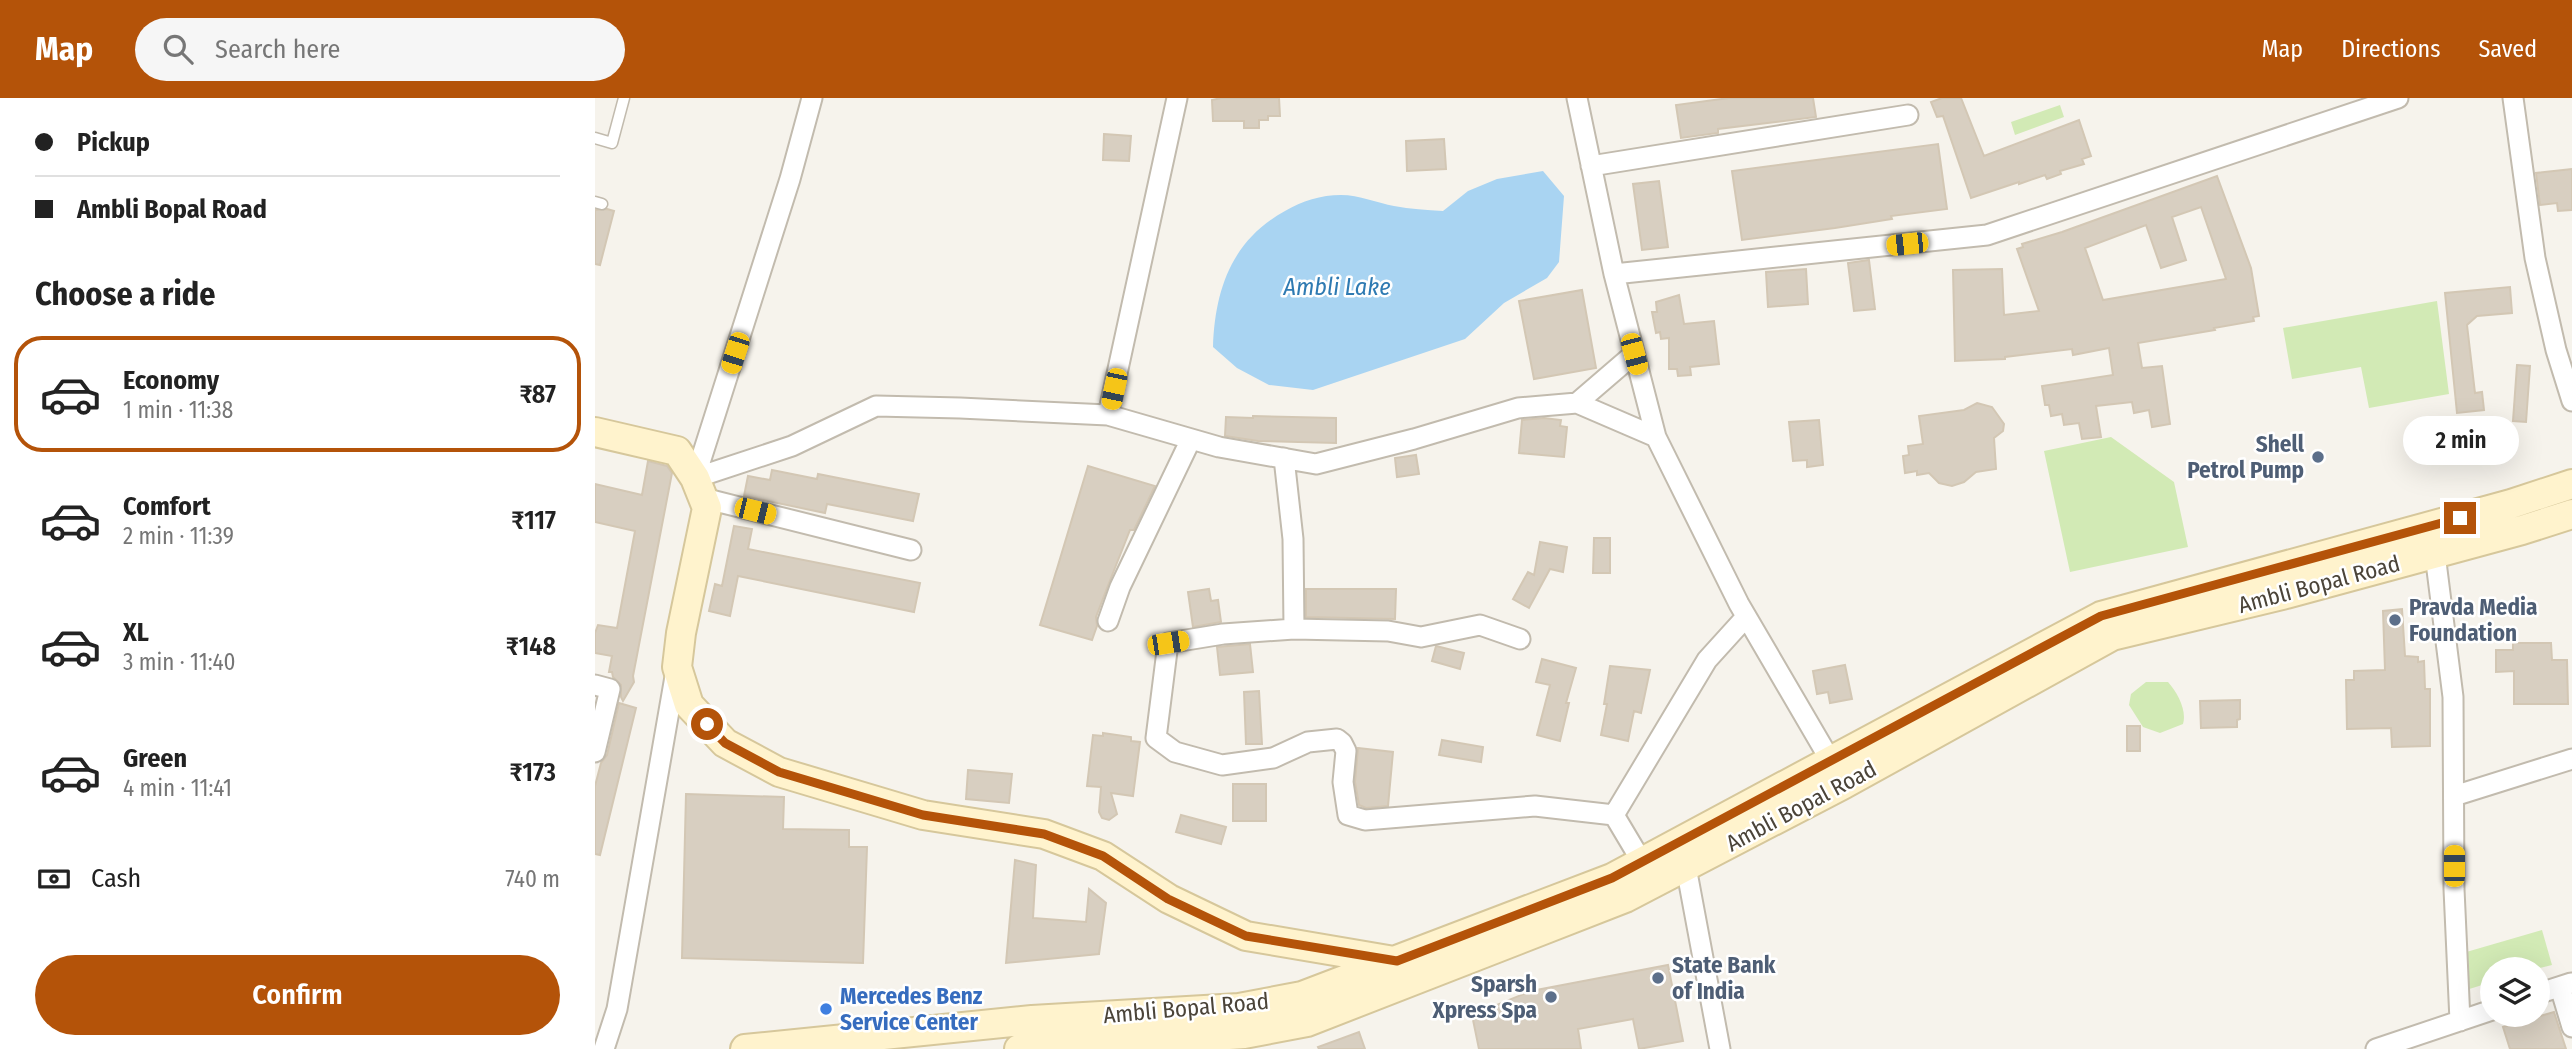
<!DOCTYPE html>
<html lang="en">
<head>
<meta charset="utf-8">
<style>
  :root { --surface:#fff; --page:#f6f6f6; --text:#222; --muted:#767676; --line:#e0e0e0; --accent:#b45309 }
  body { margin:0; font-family:"Fira Sans Condensed",sans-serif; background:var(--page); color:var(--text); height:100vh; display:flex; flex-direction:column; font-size:26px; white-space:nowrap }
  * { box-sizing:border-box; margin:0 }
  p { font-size:23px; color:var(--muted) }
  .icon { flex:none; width:38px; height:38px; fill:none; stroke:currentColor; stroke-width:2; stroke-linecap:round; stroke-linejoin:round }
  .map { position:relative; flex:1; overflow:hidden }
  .drawer { display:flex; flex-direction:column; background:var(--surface); width:595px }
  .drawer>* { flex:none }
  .top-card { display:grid; align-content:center; height:154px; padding:0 35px; background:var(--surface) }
  .fabs { position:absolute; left:1885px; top:859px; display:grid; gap:14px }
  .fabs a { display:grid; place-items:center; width:70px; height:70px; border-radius:50%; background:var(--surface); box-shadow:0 7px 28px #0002; font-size:35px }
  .end { position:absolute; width:32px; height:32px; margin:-16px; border:9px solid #b45309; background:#fff; box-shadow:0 0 0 4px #fff }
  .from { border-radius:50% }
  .bubble { position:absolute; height:49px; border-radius:24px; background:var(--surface); box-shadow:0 7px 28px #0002; font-size:23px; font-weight:600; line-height:49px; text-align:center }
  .car { position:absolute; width:21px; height:42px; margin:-21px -10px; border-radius:9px; box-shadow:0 0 5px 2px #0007; background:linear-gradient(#f5c518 24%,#345 0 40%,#f5c518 0 76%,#345 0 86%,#f5c518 0) }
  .top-card b { display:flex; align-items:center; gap:24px; height:66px; font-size:26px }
  .top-card b+b { border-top:2px solid var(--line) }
  .top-card i { width:18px; height:18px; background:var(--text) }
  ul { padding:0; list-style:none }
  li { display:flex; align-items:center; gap:21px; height:116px; margin:0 14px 10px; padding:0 21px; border:4px solid transparent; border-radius:28px }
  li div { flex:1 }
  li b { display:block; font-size:26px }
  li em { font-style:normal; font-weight:600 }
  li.on { border-color:var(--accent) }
  li>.icon { width:63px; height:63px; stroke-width:1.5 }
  h2 { padding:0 35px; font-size:32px; line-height:84px }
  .pay { display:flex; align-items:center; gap:18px; height:77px; padding:0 35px; font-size:26px }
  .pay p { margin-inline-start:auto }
  .cta { display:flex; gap:14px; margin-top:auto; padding:14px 35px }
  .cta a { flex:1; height:80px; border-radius:42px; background:var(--accent); color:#fff; font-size:28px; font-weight:600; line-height:80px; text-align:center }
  header { display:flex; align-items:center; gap:42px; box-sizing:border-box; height:98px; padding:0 35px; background:var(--accent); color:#fff }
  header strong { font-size:33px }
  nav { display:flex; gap:38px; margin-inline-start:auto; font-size:24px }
  .search { width:490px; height:63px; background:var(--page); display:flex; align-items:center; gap:18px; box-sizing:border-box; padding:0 24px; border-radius:38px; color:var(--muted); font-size:26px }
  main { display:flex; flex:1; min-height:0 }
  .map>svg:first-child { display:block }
  .green { fill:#d2eab5 }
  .water { fill:#a9d4f2 }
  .building { fill:#d8cfc1; stroke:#d3c7b4; stroke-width:2; fill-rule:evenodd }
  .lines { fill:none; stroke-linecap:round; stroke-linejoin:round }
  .lane-casing { stroke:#c2bbae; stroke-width:13 }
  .street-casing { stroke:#c2bbae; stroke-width:23 }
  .secondary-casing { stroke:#d6c79b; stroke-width:32 }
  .lane { stroke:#fff; stroke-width:10 }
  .street { stroke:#fff; stroke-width:19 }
  .secondary { stroke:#fff3cd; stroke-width:28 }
  .route { stroke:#b45309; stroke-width:9 }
  .service-dot { fill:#5c6f8a; stroke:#fff; stroke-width:2.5 }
  .shop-dot { fill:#3f7fe0; stroke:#fff; stroke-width:2.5 }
  .labels { text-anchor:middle; stroke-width:5; stroke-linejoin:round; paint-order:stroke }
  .service-label { font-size:23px; font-weight:bold; fill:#4e5e75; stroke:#fff; text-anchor:end }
  .street-label { font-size:23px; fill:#4b4439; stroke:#fff }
  .shop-label { font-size:23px; font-weight:bold; fill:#366cbe; stroke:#fff; text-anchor:start }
  .water-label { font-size:24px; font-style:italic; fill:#2e7ab2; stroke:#fff }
</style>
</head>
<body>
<header>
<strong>Map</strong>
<div class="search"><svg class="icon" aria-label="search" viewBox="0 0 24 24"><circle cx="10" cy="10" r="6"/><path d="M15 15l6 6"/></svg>Search here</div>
<nav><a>Map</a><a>Directions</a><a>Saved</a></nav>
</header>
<main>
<section class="drawer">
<div class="top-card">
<b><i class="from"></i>Pickup</b>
<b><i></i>Ambli Bopal Road</b>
</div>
<h2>Choose a ride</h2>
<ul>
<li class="on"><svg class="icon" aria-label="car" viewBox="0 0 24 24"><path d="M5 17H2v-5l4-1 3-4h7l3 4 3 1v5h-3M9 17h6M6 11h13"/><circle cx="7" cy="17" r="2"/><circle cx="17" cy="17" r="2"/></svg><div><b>Economy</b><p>1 min · 11:38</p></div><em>₹87</em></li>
<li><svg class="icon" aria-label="car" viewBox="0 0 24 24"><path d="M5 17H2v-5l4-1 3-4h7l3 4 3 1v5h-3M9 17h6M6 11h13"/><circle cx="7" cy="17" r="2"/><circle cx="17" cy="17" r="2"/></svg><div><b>Comfort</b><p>2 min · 11:39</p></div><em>₹117</em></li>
<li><svg class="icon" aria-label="car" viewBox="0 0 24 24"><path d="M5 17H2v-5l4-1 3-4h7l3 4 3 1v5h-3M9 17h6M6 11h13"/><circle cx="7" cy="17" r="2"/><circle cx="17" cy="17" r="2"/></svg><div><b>XL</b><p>3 min · 11:40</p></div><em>₹148</em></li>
<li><svg class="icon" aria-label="car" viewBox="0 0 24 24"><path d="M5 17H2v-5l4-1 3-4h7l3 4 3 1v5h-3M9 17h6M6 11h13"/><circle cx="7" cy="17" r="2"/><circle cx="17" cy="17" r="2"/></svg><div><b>Green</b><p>4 min · 11:41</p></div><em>₹173</em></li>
</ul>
<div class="pay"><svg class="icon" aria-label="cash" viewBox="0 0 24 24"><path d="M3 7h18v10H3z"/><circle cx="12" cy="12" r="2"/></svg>Cash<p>740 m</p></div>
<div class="cta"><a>Confirm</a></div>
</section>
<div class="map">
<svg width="1977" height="951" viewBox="0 0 1977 951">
  <rect width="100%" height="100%" fill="#f6f3ec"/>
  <path class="green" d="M1465 7 1469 19 1420 37 1416 24Z
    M1842 203 1854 296 1774 310 1766 269 1697 281 1688 230Z
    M1516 339 1579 384 1593 449 1475 474 1449 353Z
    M1551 584H1573C1583 595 1592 613 1588 626L1565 635 1548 629 1534 607 1536 596Z
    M1947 832 1957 867 1941 871 1897 872V884L1871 892 1861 857Z"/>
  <path class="water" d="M948 73 969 98 964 164 952 180 909 205 870 241 718 292 674 287 642 270 618 249C620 191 637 142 690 113 707 103 726 97 746 97 764 97 783 105 799 108 815 111 832 112 848 113L873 93 902 81Z"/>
  <path class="building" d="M626 0H684L685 18H673V22H664V30H649V23H618L617 2Z
    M1134 0H1218L1221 19 1123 31V35L1086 40 1081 7Z
    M1347 0H1366L1389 58 1484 22 1496 58 1487 61 1489 66 1465 73 1466 76 1452 81 1450 77 1424 86V84L1376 100 1348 18 1342 19 1336 4Z
    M509 36 536 38 534 63 508 62Z
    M849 41 851 71 812 73 811 43Z
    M1343 46 1352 111 1296 118 1297 121 1240 130 1147 142 1137 73Z
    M1977 71V112L1963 113 1962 105 1945 107 1941 75Z
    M1622 78 1656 170 1664 218 1658 219 1659 223 1619 230 1620 232 1543 245 1547 270 1567 268 1575 326 1557 329 1554 312 1539 315 1537 304 1501 308 1506 339 1487 341 1484 325 1469 327 1467 316 1456 318 1454 307H1450L1447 288 1518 277 1514 250 1478 257 1477 251 1410 259V261L1360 263 1358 172 1407 171 1409 217 1444 213 1422 151 1428 149 1427 146 1467 134ZM1606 109 1631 181 1508 202 1490 150 1551 127 1566 170 1591 162 1577 119Z
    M1064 83 1073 149 1047 152 1038 86Z
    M12 111 19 113 5 167 0 166V112Z
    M1274 162 1280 211 1259 213 1253 165Z
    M1211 171 1213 206 1173 209 1171 174Z
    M1915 189 1917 215 1882 218 1872 227 1880 295 1887 294 1889 312 1862 315 1850 195Z
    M987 192 1001 270 939 281 924 203Z
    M1084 197 1089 226 1119 223 1124 266 1095 269 1096 277 1083 278 1082 271H1074V240L1066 241 1065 234 1061 235 1057 214H1062L1061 204Z
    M1922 267 1935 268 1931 324 1918 323Z
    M1382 305 1397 309 1409 326 1408 333 1399 340 1401 371 1381 374 1369 384 1357 388 1344 385 1334 375 1322 377V373L1310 375 1308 358 1314 357 1313 348 1328 346 1324 318 1369 312Z
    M658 318 741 320V345L663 343 630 338 631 319 658 320Z
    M949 320 966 322 965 328 972 329 969 359 924 355 927 322Z
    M1224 322 1228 367 1212 369V362L1198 363 1194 324Z
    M821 357 824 376 802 379 800 360Z
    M53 363 72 368 77 375 38 578 39 584 28 603 26 599V587L18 579 17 574H14L17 558 0 555V535L3 527 22 530 40 433 0 424V386L47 397Z
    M493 368 560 388 539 432H535L514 485 501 519 502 528 497 542 445 527Z
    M177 372 222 381 223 376 324 396 318 423 232 406 230 415 149 398 153 378 175 382Z
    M139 428 157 431 153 451 325 485 319 514 143 478 135 518 114 513 120 486 127 488Z
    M999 440H1015V475H998Z
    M945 444 972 449 968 474 955 471 934 510 918 501 933 474 939 477Z
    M614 491 616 503 623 502 626 524 598 529 593 494Z
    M711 491H801L800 521 711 519Z
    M1807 511 1810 558 1823 559V564L1829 563 1830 591H1835V648L1797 649 1796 630 1752 631 1751 582H1759V573L1790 572 1788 513Z
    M1918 545H1956L1957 562H1972L1973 606H1919V573L1901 574V552H1918Z
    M655 546 658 574 625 577 622 549Z
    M841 548 869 555 865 571 837 563Z
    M947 561 981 570 971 605H974L965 643 942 637 955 587 941 584Z
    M1250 567 1257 601 1235 605 1233 594 1222 596 1218 573Z
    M1015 568 1055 572 1046 615 1039 613 1033 643 1006 637 1012 606H1009Z
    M664 593 667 646H651L649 594Z
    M1645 602V621L1642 622V629L1606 630 1605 603Z
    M24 605 41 610 5 757 0 756V688L6 665 12 657Z
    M1532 628H1545V653H1532Z
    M508 635 536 639V643L545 644 538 698 516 695 522 716 514 722 507 720 504 714 506 689 492 688 498 637 508 638Z
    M847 642 888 649 886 664 844 657Z
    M763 650 798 654 793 708 771 710 764 707 760 684Z
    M373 672 417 676 414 705 371 701Z
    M638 686H671V723H638Z
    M91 696 189 699 188 731 254 732V749H272L268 865 87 860Z
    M586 717 631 729 626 746 581 734Z
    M420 762 441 767 438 820 491 824 494 791 511 805 504 856 411 865Z
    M1073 867 1088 943 1044 951 1038 921 983 931 986 951H884L877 917 936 893Z
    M1959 914 1971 951H1915L1908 929Z
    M764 934 770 951H724L723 949Z"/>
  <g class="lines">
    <g class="lane-casing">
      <path id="lane" d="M0 40 17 45 29 0
        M0 104 7 106"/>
    </g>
    <g class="street-casing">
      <path id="street" d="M982 0 1019 176 1061 339 1144 506 1241 672
        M1918 0 1940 160 1961 252 1977 303
        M996 68 1313 17
        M1019 176 1392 137 1803 0
        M1039 256 982 305 1061 339
        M513 317 582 0
        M689 360 698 441 699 531
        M100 380 197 348 281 308 365 310 513 317 624 349 721 366 819 341 923 310 982 305
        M100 380 195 81 217 0
        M108 400 316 452
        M1840 456 1858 599 1859 791 1865 923
        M513 523 525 489 596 341
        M925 541 885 527 826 539 793 533 699 531 628 536 573 545 561 640 580 654 627 667 678 660 713 644 742 641 747 645 751 653 748 684 753 717 770 722 940 708 1019 717 1047 764
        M0 587 15 591 0 654
        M1859 698 1977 661
        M1019 717 1112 562 1151 519
        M1091 769 1125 951
        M1965 889 1977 929
        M1942 896 1976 885
        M9 951 22 911 81 573
        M1781 951 1897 912"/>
    </g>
    <g class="secondary-casing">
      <path id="secondary" d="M0 334 82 353 100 380 112 410 86 535 82 569 94 607 130 645 184 674 328 717 449 736 508 758 574 801 651 838 799 863
        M150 951 437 922 644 910 707 898 1017 780 1506 518 1916 406 1977 386
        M424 951 649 936 712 924 1030 800 1249 686 1517 538 1691 496 1927 432 1977 416"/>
    </g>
    <use href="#lane" class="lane"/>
    <use href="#street" class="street"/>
    <use href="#secondary" class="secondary"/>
  </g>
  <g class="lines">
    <path class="route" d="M112 626 130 645 184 674 328 717 449 736 508 758 573 801 651 838 802 863 1017 780 1506 518 1865 420"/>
  </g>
  <g class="service-dot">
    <circle cx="1723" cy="359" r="7"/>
    <circle cx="1800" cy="522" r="7"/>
    <circle cx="1063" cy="880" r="7"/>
    <circle cx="956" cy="899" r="7"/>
  </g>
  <circle class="shop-dot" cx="231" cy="911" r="7"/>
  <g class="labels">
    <g class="service-label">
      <text x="1709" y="354">Shell<tspan x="1709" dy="26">Petrol Pump</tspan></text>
      <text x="1814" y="517" text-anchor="start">Pravda Media<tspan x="1814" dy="26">Foundation</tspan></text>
      <text x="1077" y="875" text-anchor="start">State Bank<tspan x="1077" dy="26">of India</tspan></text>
      <text x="942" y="894">Sparsh<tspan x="942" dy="26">Xpress Spa</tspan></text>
    </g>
    <g class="street-label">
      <text transform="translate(1724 486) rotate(-15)" y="8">Ambli Bopal Road</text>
      <text transform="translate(1206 708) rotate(-28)" y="8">Ambli Bopal Road</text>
      <text transform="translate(591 910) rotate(-5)" y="8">Ambli Bopal Road</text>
    </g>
    <g class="shop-label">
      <text x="245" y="906">Mercedes Benz<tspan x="245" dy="26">Service Center</tspan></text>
    </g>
    <g class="water-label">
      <text x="742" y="197">Ambli Lake</text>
    </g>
  </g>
</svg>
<div class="fabs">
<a><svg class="icon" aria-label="layers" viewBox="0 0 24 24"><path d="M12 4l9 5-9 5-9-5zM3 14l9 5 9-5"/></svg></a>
</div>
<i class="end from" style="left:112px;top:626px"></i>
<i class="end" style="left:1865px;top:420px"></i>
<div class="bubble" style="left:1808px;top:318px;width:116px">2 min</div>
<i class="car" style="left:1312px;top:146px;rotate:264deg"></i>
<i class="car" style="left:140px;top:255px;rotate:198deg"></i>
<i class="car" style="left:1039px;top:256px;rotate:165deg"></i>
<i class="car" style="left:519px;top:291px;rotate:192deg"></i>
<i class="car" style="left:160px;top:413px;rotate:104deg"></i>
<i class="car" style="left:573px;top:545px;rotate:81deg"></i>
<i class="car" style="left:1859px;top:768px;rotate:0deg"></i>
</div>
</main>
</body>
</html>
